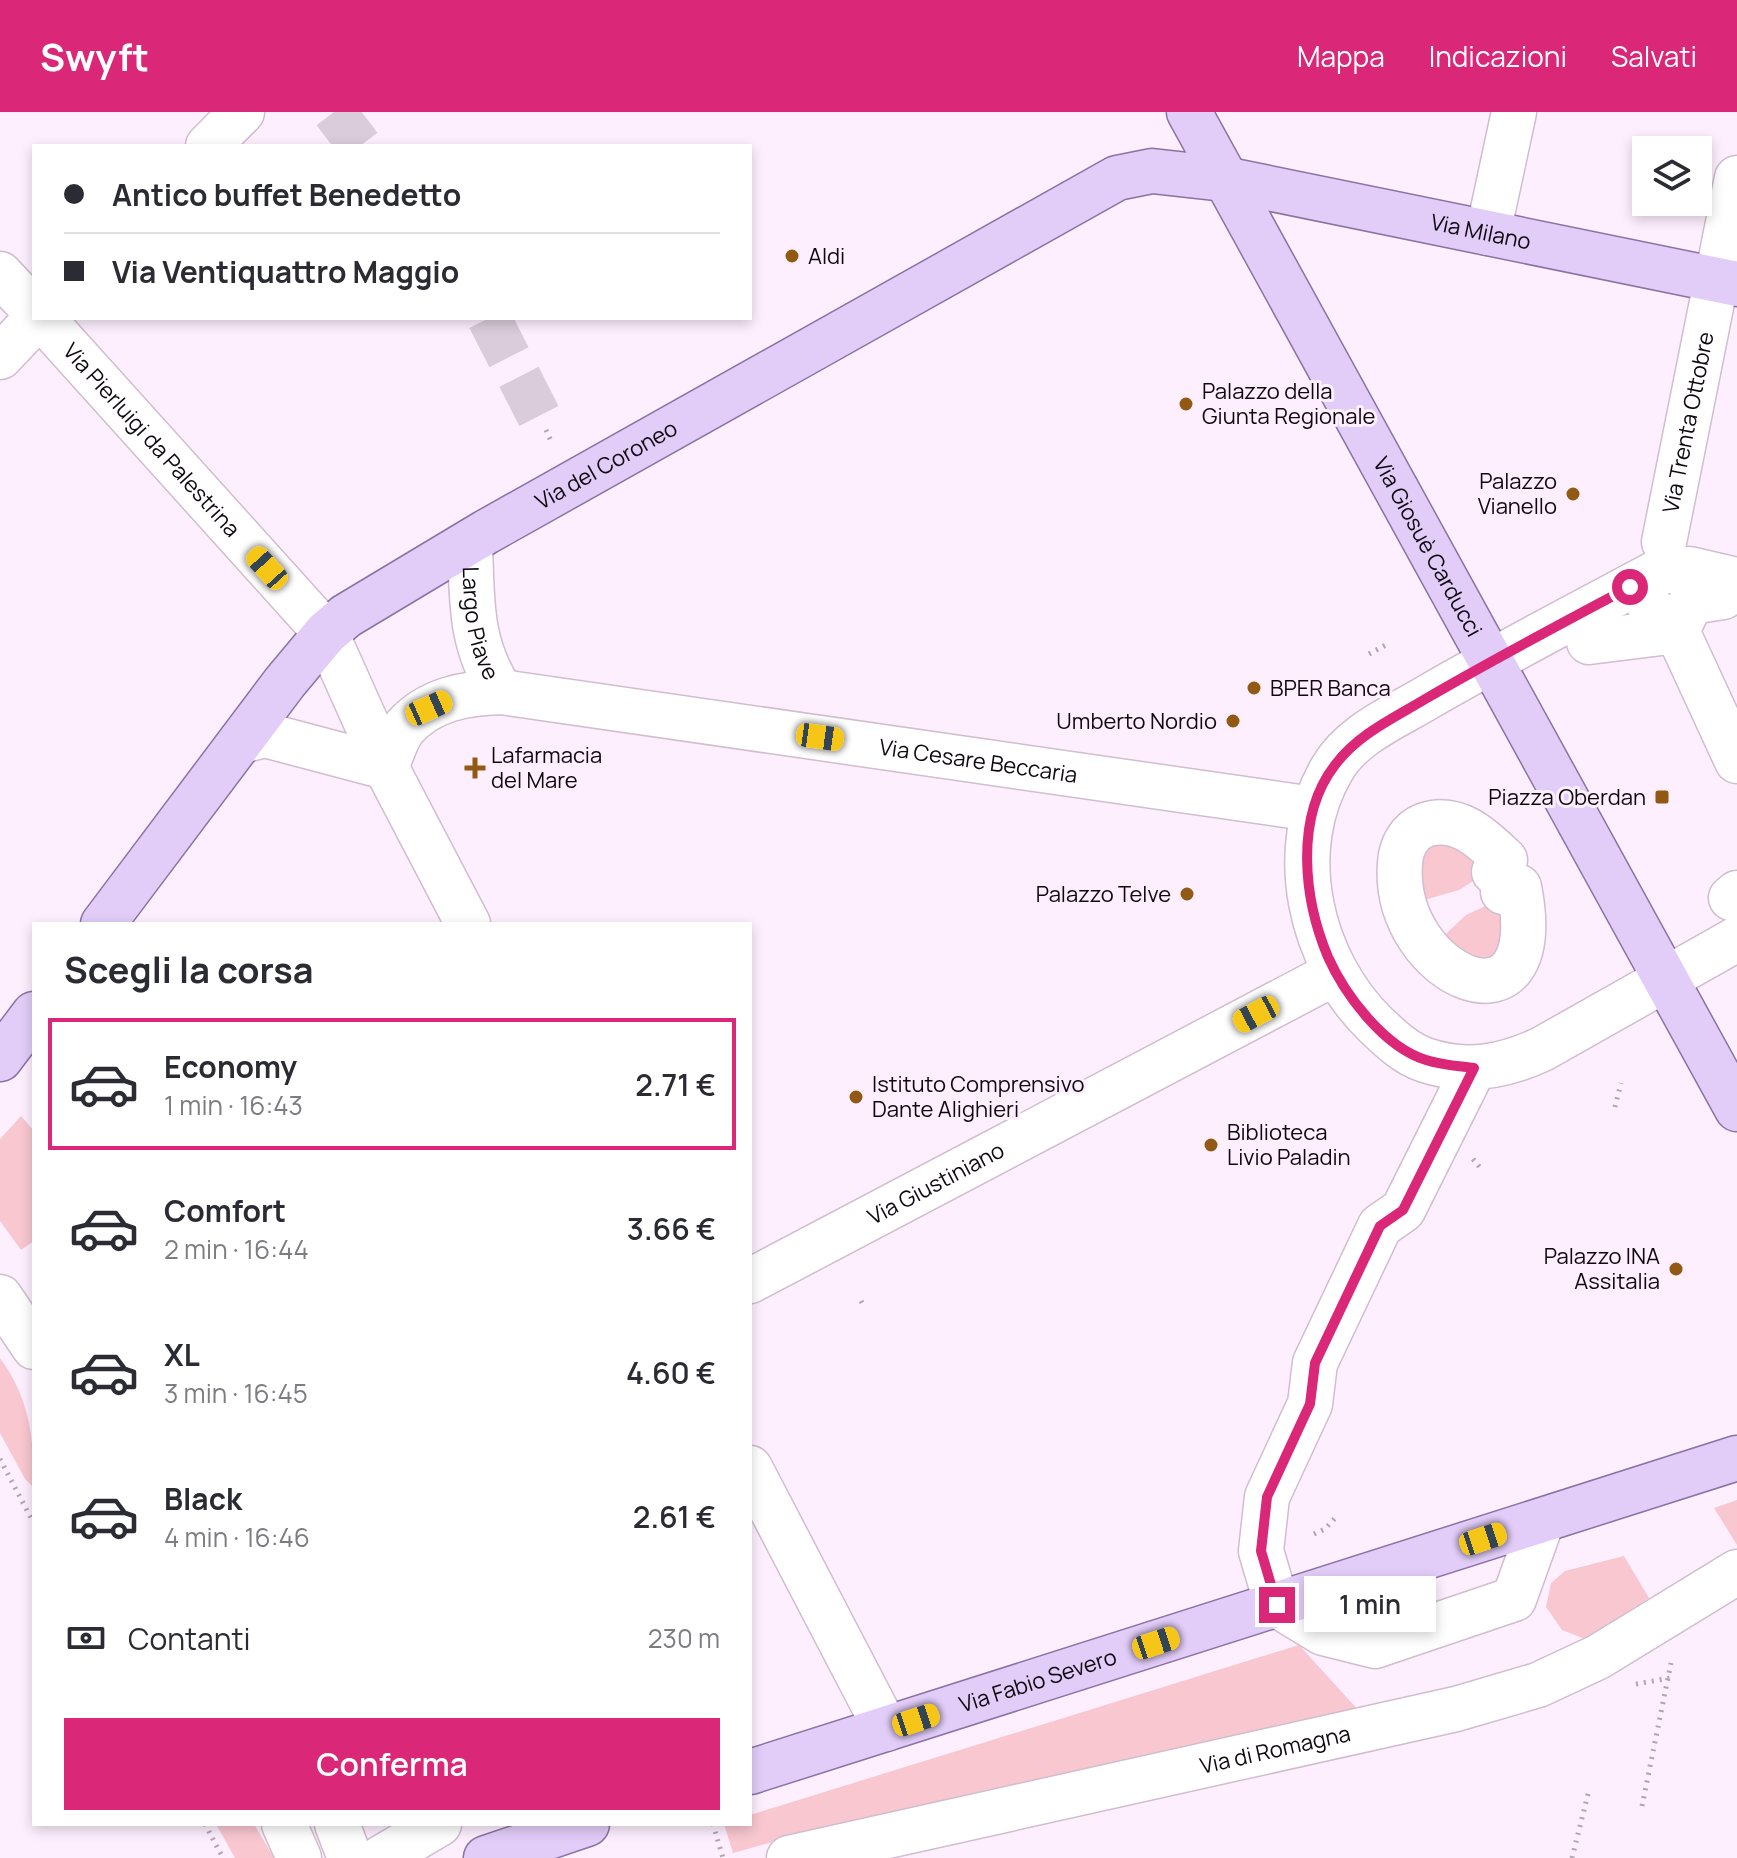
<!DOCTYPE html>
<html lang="it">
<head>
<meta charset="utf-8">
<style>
  :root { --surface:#fff; --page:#f2f2f3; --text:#2b2b33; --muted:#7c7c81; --line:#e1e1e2; --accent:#db2777 }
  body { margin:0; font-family:Manrope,sans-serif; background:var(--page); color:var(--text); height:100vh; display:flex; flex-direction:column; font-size:30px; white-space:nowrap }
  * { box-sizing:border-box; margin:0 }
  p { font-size:26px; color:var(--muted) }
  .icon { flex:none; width:44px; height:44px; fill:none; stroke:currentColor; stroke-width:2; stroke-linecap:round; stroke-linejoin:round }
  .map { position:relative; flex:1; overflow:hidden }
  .sheet { position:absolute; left:32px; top:810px; width:720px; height:904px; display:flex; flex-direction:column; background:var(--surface); border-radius:0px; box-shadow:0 4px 12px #0003 }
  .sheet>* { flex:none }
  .guide { position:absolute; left:32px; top:32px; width:720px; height:176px; border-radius:0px; box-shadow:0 4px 12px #0003; display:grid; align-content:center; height:176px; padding:0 32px; background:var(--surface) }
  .buttons { position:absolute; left:1632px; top:24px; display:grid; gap:16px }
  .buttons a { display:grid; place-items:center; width:80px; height:80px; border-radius:0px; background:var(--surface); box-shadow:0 4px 12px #0003; font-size:40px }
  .end { position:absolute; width:36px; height:36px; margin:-18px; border:10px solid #db2777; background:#fff; box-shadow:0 0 0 4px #fff }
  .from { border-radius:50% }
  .bubble { position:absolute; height:56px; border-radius:0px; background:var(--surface); box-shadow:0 4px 12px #0003; font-size:26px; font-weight:600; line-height:56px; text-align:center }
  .car { position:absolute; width:24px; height:48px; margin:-24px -12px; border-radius:10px; box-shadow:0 0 6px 2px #0007; background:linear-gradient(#f5c518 24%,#345 0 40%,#f5c518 0 76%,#345 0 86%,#f5c518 0) }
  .guide b { display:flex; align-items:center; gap:28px; height:76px; font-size:30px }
  .guide b+b { border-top:2px solid var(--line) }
  .guide i { width:20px; height:20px; background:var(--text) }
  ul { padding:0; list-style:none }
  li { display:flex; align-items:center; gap:24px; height:132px; margin:0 16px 12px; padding:0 16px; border:4px solid transparent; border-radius:0px }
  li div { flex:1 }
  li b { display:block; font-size:30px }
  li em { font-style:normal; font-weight:600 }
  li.selected { border-color:var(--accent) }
  li>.icon { width:72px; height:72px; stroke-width:1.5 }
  h2 { padding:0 32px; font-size:36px; line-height:96px }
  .pay { display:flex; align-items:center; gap:20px; height:88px; padding:0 32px; font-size:30px }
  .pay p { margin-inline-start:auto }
  .action { display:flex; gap:16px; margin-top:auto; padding:16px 32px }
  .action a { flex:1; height:92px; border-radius:0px; background:var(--accent); color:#fff; font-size:32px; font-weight:600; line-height:92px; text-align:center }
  header { display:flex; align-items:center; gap:48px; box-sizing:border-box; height:112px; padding:0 40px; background:var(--accent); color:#fff }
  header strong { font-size:38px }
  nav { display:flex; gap:44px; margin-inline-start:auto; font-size:28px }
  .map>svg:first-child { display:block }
  .green { fill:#f8c7d0 }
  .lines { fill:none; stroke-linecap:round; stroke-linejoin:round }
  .minor-tunnel { stroke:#daccda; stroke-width:44; stroke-dasharray:44 22; stroke-linecap:butt }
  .minor-casing { stroke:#d0bdcf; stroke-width:47 }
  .major-casing { stroke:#8b72a4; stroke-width:47 }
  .path { stroke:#b1a5b1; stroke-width:5; stroke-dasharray:2 6; stroke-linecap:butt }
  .minor { stroke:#fff; stroke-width:44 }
  .major { stroke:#e2ccf8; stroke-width:44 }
  .route { stroke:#db2777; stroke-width:10 }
  .poi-dot { fill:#915913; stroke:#feeffe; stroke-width:3 }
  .labels { text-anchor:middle; stroke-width:6; stroke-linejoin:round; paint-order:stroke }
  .street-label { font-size:22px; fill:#0f090f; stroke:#feeffe }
  .poi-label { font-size:22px; fill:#0f090f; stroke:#feeffe; text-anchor:start }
</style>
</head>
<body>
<header>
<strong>Swyft</strong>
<nav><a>Mappa</a><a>Indicazioni</a><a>Salvati</a></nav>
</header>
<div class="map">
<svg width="1737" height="1746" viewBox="0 0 1737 1746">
  <rect width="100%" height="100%" fill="#feeffe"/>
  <path class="green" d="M1445 725 1492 757 1459 778 1414 791 1419 735Z
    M1505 785 1499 853 1436 831 1466 803Z
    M21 1004 34 1019V1129L21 1138 0 1109V1027Z
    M0 1246C30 1287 34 1326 34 1376L25 1367 0 1321Z
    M1737 1388V1433L1714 1396Z
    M1624 1444 1649 1486 1585 1527 1562 1518 1546 1495 1551 1471 1565 1459Z
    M1299 1533 1360 1600 801 1722 733 1741 724 1712H750V1703Z
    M216 1712H254L274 1746H235Z"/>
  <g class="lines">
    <path class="minor-tunnel" d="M334 0 360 34
      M489 206 546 318"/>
    <g class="minor-casing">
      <g id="minor">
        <path d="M208 34 242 0"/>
        <path d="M1488 121 1514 0"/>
        <path d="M1721 146 1737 66"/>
        <path d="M0 162 34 198"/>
        <path id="s1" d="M42 206 326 521 386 655 468 812"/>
        <path d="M0 245 37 206"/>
        <path id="s2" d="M470 430C472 487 469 531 501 580"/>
        <path id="s3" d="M1664 430 1712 190"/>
        <path d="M1737 468 1689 457 1658 460C1581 501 1504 541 1428 585 1395 605 1352 622 1332 657 1284 738 1310 849 1376 913 1391 927 1405 941 1425 948 1466 962 1504 955 1542 937L1737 827"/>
        <path d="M1650 495 1677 519 1737 649"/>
        <path d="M1589 530 1677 519 1691 490 1723 485"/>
        <path d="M241 629 265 623 386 655"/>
        <path id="s4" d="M386 655C392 643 396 625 405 615 430 587 466 581 501 580L1313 697"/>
        <path d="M1494 760 1505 748C1483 727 1458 702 1425 713 1409 719 1401 735 1400 751 1391 865 1551 935 1519 775L1503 780"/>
        <path d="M1731 786 1737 781"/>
        <path d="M1474 956 1403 1098 1380 1114 1315 1251 1310 1292 1267 1385 1261 1439 1277 1493 1323 1521 1375 1534 1514 1487 1542 1409"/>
        <path id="s5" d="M750 1169 1335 861"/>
        <path d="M0 1185 34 1235"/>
        <path d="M750 1356 886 1617"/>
        <path d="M284 1712 299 1746"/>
        <path d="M337 1712 350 1746"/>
        <path d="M381 1746 439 1712"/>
        <path id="s6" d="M789 1746 1456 1597 1538 1573 1598 1545 1737 1460"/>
      </g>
    </g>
    <g class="major-casing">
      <g id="major">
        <path id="s7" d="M1189 0 1737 997"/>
        <path id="s8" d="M103 812 285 570 326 521 346 504 486 420 1117 66 1152 59 1224 67 1737 172"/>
        <path d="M0 947 34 902"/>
        <path id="s9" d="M750 1660 1737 1346"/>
        <path d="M486 1746 587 1712"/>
      </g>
    </g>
    <path class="path" d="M546 318 551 329
      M1369 542 1386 533
      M1615 995 1621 971
      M1473 1047 1482 1058
      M861 1189 865 1196
      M0 1347 31 1406 34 1405
      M1314 1422 1325 1417 1338 1403
      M1636 1572 1670 1566
      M1642 1694 1672 1546
      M205 1712 223 1746
      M713 1712 723 1746
      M1572 1746 1589 1678"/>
    <use href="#minor" class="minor"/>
    <use href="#major" class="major"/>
  </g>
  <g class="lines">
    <path class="route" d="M1277 1493 1261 1439 1267 1385 1310 1292 1315 1251 1380 1114 1403 1098 1474 956C1458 954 1441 953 1426 948 1384 935 1345 883 1328 845 1304 788 1294 706 1335 653 1358 622 1394 606 1427 586 1494 547 1562 511 1630 475"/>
  </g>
  <g class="poi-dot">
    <circle cx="792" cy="144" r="8"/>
    <circle cx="1186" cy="292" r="8"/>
    <circle cx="1573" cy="382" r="8"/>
    <circle cx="1254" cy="576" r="8"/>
    <circle cx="1233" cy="609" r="8"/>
    <path d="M471 644h8v8h8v8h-8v8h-8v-8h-8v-8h8z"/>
    <rect x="1654" y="677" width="16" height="16" rx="4"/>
    <circle cx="1187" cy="782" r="8"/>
    <circle cx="856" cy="985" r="8"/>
    <circle cx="1211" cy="1033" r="8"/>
    <circle cx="1676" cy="1157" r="8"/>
  </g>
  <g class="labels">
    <g class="street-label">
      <text dy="8" stroke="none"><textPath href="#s8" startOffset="1650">Via Milano</textPath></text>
      <text dy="8" stroke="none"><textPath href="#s3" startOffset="122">Via Trenta Ottobre</textPath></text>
      <text dy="8" stroke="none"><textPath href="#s1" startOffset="164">Via Pierluigi da Palestrina</textPath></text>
      <text dy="8" stroke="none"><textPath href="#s8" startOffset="694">Via del Coroneo</textPath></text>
      <text dy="8" stroke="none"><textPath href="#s7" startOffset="496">Via Giosuè Carducci</textPath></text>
      <text dy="8" stroke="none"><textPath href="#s2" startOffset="82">Largo Piave</textPath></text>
      <text dy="8" stroke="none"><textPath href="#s4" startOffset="632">Via Cesare Beccaria</textPath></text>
      <text dy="8" stroke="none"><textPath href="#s5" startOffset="210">Via Giustiniano</textPath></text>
      <text dy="8" stroke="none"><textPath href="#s9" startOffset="302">Via Fabio Severo</textPath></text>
      <text dy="8" stroke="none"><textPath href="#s6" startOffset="498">Via di Romagna</textPath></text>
    </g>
    <g class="poi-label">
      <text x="808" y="152">Aldi</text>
      <text x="1202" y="287">Palazzo della<tspan x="1202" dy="25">Giunta Regionale</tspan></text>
      <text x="1557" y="377" text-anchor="end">Palazzo<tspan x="1557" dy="25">Vianello</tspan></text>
      <text x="1270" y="584">BPER Banca</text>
      <text x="1217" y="617" text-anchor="end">Umberto Nordio</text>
      <text x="491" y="651">Lafarmacia<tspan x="491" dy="25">del Mare</tspan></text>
      <text x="1646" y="693" text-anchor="end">Piazza Oberdan</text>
      <text x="1171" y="790" text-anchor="end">Palazzo Telve</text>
      <text x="872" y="980">Istituto Comprensivo<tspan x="872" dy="25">Dante Alighieri</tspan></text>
      <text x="1227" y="1028">Biblioteca<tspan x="1227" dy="25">Livio Paladin</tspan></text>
      <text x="1660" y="1152" text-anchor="end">Palazzo INA<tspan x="1660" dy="25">Assitalia</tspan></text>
    </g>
  </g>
</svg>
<div class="buttons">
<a><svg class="icon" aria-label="layers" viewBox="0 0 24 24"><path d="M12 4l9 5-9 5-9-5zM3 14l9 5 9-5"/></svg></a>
</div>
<i class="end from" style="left:1630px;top:475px"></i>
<i class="end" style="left:1277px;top:1493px"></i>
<div class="bubble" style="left:1304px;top:1464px;width:132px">1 min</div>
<i class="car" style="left:267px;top:456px;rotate:318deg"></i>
<i class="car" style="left:429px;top:596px;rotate:66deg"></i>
<i class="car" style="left:820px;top:625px;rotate:98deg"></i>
<i class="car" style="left:1256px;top:902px;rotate:242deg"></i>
<i class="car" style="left:1483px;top:1427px;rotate:72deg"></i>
<i class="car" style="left:1156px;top:1531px;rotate:72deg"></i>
<i class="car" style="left:916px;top:1608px;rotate:72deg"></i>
<div class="guide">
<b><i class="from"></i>Antico buffet Benedetto</b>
<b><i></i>Via Ventiquattro Maggio</b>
</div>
<section class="sheet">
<h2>Scegli la corsa</h2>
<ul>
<li class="selected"><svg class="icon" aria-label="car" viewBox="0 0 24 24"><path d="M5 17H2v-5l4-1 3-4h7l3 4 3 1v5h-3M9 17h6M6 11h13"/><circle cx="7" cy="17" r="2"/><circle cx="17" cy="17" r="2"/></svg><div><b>Economy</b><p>1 min · 16:43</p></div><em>2.71 €</em></li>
<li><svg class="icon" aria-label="car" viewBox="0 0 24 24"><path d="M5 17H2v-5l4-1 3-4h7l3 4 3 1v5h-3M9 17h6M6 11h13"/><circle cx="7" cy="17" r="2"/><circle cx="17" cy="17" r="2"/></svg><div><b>Comfort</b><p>2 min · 16:44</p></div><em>3.66 €</em></li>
<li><svg class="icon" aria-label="car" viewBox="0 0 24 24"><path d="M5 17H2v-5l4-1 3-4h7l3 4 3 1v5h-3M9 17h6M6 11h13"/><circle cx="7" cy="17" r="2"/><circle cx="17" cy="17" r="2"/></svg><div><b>XL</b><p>3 min · 16:45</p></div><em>4.60 €</em></li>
<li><svg class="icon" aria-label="car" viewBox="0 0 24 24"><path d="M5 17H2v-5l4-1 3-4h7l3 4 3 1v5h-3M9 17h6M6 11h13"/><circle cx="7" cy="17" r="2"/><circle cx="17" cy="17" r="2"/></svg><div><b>Black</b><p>4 min · 16:46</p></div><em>2.61 €</em></li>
</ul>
<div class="pay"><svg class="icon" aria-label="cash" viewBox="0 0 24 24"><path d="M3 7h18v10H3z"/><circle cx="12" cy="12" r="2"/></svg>Contanti<p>230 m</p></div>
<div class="action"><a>Conferma</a></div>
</section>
</div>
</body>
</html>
